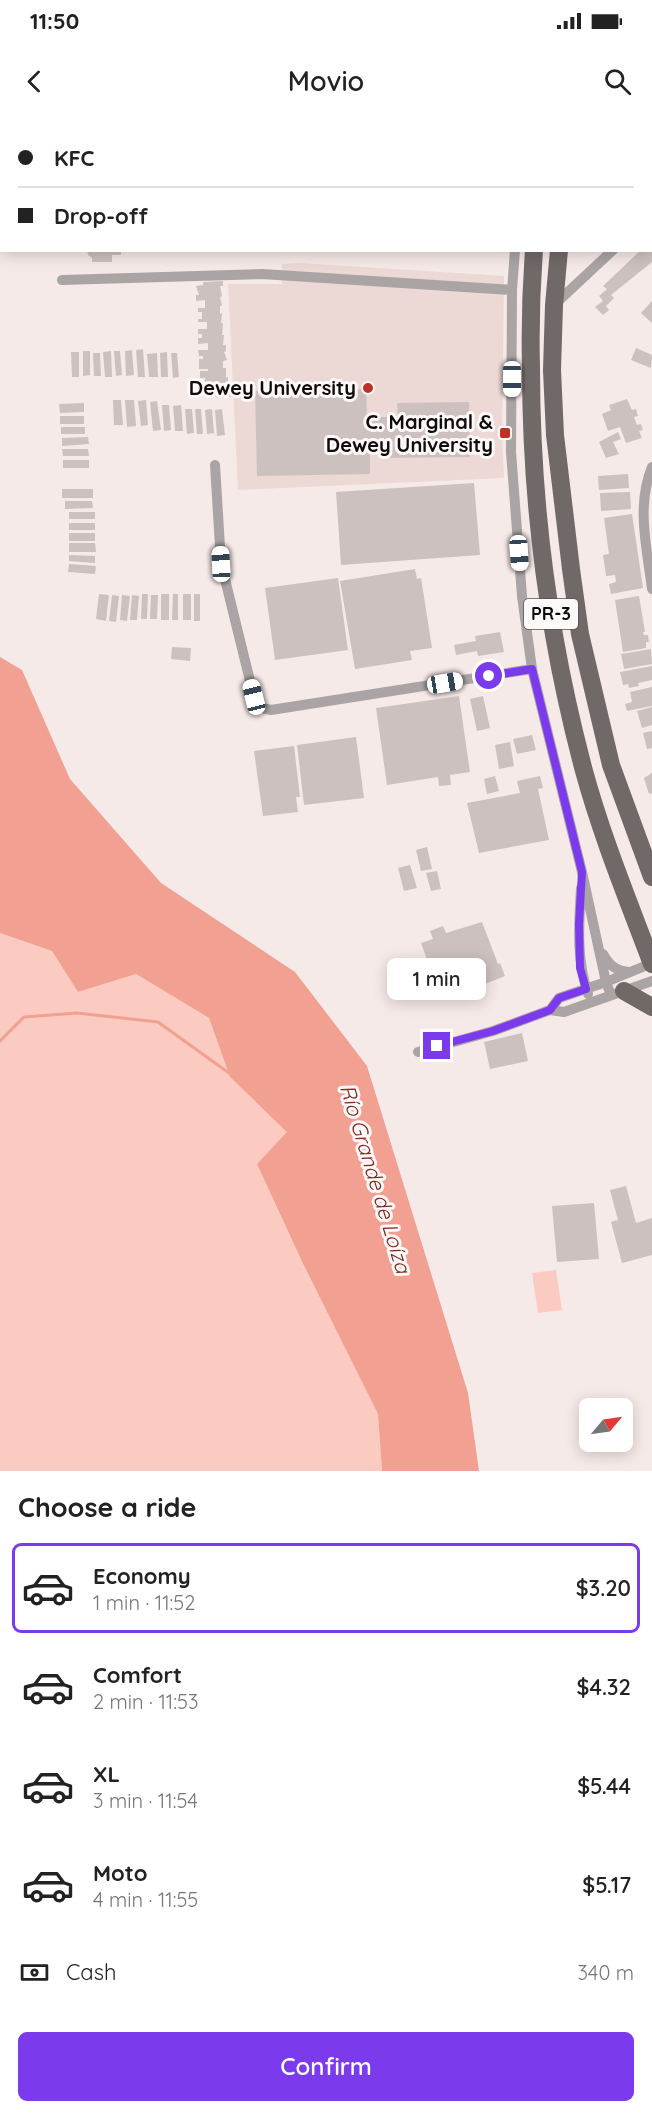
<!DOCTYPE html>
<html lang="en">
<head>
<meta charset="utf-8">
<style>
  :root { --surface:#fff; --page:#f6f6f6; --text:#222; --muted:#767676; --line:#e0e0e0; --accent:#7c3aed }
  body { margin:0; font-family:Quicksand,sans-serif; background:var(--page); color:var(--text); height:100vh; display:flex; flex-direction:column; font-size:22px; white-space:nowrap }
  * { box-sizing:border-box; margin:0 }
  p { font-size:20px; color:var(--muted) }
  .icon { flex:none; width:33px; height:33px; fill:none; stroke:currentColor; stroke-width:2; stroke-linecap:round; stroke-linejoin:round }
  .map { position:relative; height:1351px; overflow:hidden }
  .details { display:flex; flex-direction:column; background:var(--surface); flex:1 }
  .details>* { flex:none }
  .banner { position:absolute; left:0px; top:0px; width:652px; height:132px; box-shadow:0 3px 15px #0003; display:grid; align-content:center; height:132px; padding:0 18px; background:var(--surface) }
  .needle { width:39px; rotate:61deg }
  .controls { position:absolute; left:579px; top:1278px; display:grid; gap:12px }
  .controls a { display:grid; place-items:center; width:54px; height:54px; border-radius:9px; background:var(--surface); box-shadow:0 3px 15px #0003; font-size:30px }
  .end { position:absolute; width:27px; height:27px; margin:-14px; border:8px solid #7c3aed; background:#fff; box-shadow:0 0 0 3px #fff }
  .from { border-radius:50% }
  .bubble { position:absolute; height:42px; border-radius:9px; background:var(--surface); box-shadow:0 3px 15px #0003; font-size:20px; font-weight:600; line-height:42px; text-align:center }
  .car { position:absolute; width:18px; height:36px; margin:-18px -9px; border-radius:8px; box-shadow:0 0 4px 2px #0007; background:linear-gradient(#fff 24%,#345 0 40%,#fff 0 76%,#345 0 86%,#fff 0) }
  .banner b { display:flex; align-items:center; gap:21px; height:57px; font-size:22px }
  .banner b+b { border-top:2px solid var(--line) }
  .banner i { width:15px; height:15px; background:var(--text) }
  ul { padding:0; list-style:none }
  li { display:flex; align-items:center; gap:18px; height:90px; margin:0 12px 9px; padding:0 6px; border:3px solid transparent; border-radius:9px }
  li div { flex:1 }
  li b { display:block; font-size:22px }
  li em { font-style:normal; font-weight:600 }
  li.selected { border-color:var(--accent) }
  li>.icon { width:54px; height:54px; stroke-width:1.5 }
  h2 { padding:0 18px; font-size:27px; line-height:72px }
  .pay { display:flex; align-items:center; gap:15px; height:66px; padding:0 18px; font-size:22px }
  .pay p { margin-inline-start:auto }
  .primary-button { display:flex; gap:12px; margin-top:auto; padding:12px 18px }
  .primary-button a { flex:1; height:69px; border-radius:9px; background:var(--accent); color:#fff; font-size:24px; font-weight:600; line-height:69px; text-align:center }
  .status { display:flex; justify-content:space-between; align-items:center; height:42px; padding:0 30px; background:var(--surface); direction:ltr }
  .status svg { height:16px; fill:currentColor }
  header { display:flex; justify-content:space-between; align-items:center; height:78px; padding:0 18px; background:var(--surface); font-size:27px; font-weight:600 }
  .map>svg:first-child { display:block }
  .built { fill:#ecd8d5 }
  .green { fill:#fbcac1 }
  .water { fill:#f1a092 }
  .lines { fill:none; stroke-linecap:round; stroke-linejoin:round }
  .stream { stroke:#f1a092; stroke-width:3 }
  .building { fill:#ccc1bf }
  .street { stroke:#aaa5a4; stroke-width:10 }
  .primary { stroke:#716968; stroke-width:18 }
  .route { stroke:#7c3aed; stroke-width:8 }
  .poi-dot { fill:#be3123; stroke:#fef9f9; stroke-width:2 }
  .labels { text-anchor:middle; stroke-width:6; stroke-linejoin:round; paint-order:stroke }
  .shield { fill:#fef9f9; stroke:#565252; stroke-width:1.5 }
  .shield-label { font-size:18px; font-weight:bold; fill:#0e0b0a }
  .poi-label { font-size:20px; font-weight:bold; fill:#0e0b0a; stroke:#fef9f9; text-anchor:end }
  .water-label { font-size:21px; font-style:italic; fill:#82251b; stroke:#fef9f9 }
</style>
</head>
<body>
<div class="status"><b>11:50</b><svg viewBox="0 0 49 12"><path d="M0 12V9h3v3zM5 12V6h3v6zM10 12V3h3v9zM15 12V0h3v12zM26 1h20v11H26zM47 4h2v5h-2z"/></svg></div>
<header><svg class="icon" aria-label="back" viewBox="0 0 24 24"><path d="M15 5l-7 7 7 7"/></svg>Movio<svg class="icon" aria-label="search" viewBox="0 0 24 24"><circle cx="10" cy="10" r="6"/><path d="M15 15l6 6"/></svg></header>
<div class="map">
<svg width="652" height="1351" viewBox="0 0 652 1351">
  <rect width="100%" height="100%" fill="#f6eae8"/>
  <path class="built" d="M299 143 504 156 502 317 504 358 238 370 228 164H282V144Z"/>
  <path class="green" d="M0 813 52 831 78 872 136 854 209 898 230 957 288 1012 257 1044 303 1145 378 1294 382 1351H0Z
    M556 1150 562 1190 538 1193 532 1153Z"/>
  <path class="water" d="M0 537 22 550 70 659 161 763 295 852 367 946 468 1273 479 1351H382L378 1294 303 1144 257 1044 287 1012 230 957 209 898 136 854 78 872 52 831 0 813Z"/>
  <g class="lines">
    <path class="stream" d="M0 921 24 897 77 893 158 902 229 953"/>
  </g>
  <path class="building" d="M87 130H121V135H112V142H92V138L88 135Z
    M641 130H652V142L611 175 614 178 606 186 609 190 603 195 595 187 603 181 599 176 607 169 603 166Z
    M223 161V166H220L222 176 220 177 222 186H220V194L222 193 221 203H223L222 215H224L223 225H226V231L224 232 227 240 223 241V248H226V258L228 257V263L225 264 226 268 234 267 235 276 217 278 210 269H202V263H205V258H200V251H208V249H199V239H203V236H199L198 230H208V223L198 224V218H202V214H198V209H207V202H198V199H202V192H198V188H205V180L196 181V175H199L196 166 203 165V162Z
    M652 181V203L641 193Z
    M636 228 652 235 651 248 631 240Z
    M143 229 145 257H138L136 230Z
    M132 230 134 255 126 256 125 231Z
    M83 231H90V255L83 256Z
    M111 231 112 257H105L103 232Z
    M114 231H120L122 255 116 256Z
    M71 232H79V257H72Z
    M167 232 168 257H161L160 233Z
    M93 233H100L101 256H94Z
    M157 233 158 257H149L147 234Z
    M171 233H177L179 257 173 258Z
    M366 269 367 297H398L397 283 469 282 470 337 379 338V325H370V354L257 356 255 271Z
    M627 279 632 290 636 289 638 296 634 297 637 305 641 304 643 310 639 311 642 318 626 323 620 307 608 311 602 294 611 290 609 285Z
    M113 280H121L123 305H114Z
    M125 280H134L136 306 127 307Z
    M146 280 148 305 141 306 138 281Z
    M157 281 161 310 153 311 150 282Z
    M84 283V292L60 293 59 284Z
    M162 285H169L171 310 164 311Z
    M181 285 183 311H175L173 286Z
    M185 289H192L194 313 187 314Z
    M195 289H201L203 314H197Z
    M212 289 214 313 207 314 205 290Z
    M222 289 225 315 217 316 215 290Z
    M60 296H84V304H60Z
    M61 307H85V314H61Z
    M618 312 621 319 613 322 619 334 606 338 599 322Z
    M88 317 89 324 62 326V318Z
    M62 329H88L89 336H63Z
    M63 340H89V348H63Z
    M628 354 629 368 599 370 598 356Z
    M474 363 480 435 341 445 336 372Z
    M62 369H93V378H62Z
    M630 372 631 389 601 391 600 373Z
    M65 381H92L93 388 65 389Z
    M69 392H95V399H69Z
    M632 394 643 468 611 474 609 464 616 462 615 455 606 456 603 435 609 434 604 398Z
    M69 403H95V410H69Z
    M69 413H95V421H69Z
    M69 423H95L96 432H69Z
    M69 435 95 436V443L69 441Z
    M69 444 96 446 95 454 68 452Z
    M415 449 417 459 421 458 432 528 410 531 412 540 355 549 340 461Z
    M338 458 348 530 275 540 265 468Z
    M99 474 109 475 106 501 96 499Z
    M142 474H148L147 499H141Z
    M161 474H169V500H161Z
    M173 474H178V500H172Z
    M183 474H191V500H183Z
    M194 474H200V501H194Z
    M112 475 119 476 116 502 109 501Z
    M122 475 130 476 127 501 120 500Z
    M132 475 139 476 137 500H130Z
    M151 475H158L157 499H150Z
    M639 476 645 512H643L644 515H648L649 522H646V528L623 532 615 480Z
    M500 512 504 532 478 536 477 531 456 535 454 525 476 521 475 516Z
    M172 527 191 528 190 541 171 539Z
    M651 529 652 544 624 549 621 534Z
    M652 546V560L638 563 639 566 629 568 628 564 623 565 620 552Z
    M652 567V586L627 591 625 584 632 582 630 572Z
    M459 576 470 652 450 655 451 665 439 666 438 657 387 665 376 588Z
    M483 576 490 608 477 611 470 579Z
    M652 587V605L642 608 637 591Z
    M652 611V628L647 629 643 613Z
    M532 615 536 630 517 634 513 619Z
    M356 617 364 678 304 685 297 625Z
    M510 622 514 646 499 649 495 625Z
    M294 626 300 677H296L298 692 263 696 254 631Z
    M652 653V673L649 674 644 658Z
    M495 656 499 671 487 674 484 659Z
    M540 656 543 668 538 669 549 720 479 733 467 683 520 673 517 661Z
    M427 727 432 749 421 751 416 730Z
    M410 745 417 768 404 771 398 748Z
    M437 751 441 769 431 771 426 753Z
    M482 802 498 844 500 843 505 856 475 868 473 862 440 876 421 823 433 819 430 811 443 806 446 813Z
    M522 913 528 941 490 949 484 922Z
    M626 1066 636 1103 652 1098V1135L622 1143 611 1102 618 1100 610 1070Z
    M594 1083 599 1139 557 1142 552 1086Z"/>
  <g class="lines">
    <path class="street" d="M543 2 544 0
      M651 98 652 97
      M515 130 512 170 511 332 522 476 532 549 582 752 606 862 611 875
      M62 160 262 154 512 170
      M554 185 613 130
      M215 345 221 443 254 577 262 588 271 590 532 549
      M652 347C636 386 647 428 652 469
      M581 768C579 803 576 839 588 874
      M603 834C610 846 616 851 630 852
      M652 843 606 862 559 878 550 890 564 892 652 861
      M418 932 493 911 550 890"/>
    <path class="primary" d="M553 2V0
      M575 2V0
      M534 130C531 170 530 209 531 248 531 384 549 520 584 651 602 717 628 780 652 844
      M559 130 554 185 552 250 555 315 571 449 580 514 611 645 652 757
      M624 871 652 887"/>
  </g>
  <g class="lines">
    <path class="route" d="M437 926 493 911 550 890 559 878 586 869 580 848 579 804 582 752 532 549 489 556"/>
  </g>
  <g class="poi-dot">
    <circle cx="368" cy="268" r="6"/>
    <rect x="499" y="307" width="12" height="12" rx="3"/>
  </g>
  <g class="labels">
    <rect class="shield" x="524" y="479" width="54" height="30" rx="4.5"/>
    <g class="shield-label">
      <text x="551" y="500">PR-3</text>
    </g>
    <g class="poi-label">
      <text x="356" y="275">Dewey University</text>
      <text x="493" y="309">C. Marginal &amp;<tspan x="493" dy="23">Dewey University</tspan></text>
    </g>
    <g class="water-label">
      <text transform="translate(375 1059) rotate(73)" y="7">Río Grande de Loíza</text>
    </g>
  </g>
</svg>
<div class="controls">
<a><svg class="needle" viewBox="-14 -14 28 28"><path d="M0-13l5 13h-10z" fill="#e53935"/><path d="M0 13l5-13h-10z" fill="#767676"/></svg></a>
</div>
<i class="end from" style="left:489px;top:556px"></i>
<i class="end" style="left:437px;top:926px"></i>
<div class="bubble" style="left:387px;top:838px;width:99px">1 min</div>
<i class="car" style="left:512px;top:259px;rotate:180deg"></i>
<i class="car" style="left:519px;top:433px;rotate:176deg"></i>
<i class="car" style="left:221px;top:444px;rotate:357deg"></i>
<i class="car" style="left:445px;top:563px;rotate:81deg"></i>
<i class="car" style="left:254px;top:577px;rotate:346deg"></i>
<div class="banner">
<b><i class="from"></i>KFC</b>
<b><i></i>Drop-off</b>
</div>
</div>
<section class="details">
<h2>Choose a ride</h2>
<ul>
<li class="selected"><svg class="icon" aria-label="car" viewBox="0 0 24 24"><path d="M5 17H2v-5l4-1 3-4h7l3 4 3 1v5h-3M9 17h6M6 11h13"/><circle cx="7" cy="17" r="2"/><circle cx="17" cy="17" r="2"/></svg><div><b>Economy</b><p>1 min · 11:52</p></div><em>$3.20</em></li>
<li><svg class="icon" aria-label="car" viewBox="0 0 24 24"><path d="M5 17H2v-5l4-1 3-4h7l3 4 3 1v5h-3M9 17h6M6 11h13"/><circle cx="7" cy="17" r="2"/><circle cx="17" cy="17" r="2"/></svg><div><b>Comfort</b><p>2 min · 11:53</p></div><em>$4.32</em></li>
<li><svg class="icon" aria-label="car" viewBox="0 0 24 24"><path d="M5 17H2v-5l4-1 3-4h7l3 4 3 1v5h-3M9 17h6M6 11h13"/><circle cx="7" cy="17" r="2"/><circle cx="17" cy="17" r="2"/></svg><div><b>XL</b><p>3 min · 11:54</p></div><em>$5.44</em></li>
<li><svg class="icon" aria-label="car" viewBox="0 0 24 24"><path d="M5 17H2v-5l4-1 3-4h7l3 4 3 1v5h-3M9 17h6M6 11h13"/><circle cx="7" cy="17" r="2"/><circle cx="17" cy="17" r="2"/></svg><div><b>Moto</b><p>4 min · 11:55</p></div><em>$5.17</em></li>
</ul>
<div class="pay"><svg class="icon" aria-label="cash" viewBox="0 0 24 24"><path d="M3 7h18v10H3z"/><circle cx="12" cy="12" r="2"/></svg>Cash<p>340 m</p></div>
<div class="primary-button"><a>Confirm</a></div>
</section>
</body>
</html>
